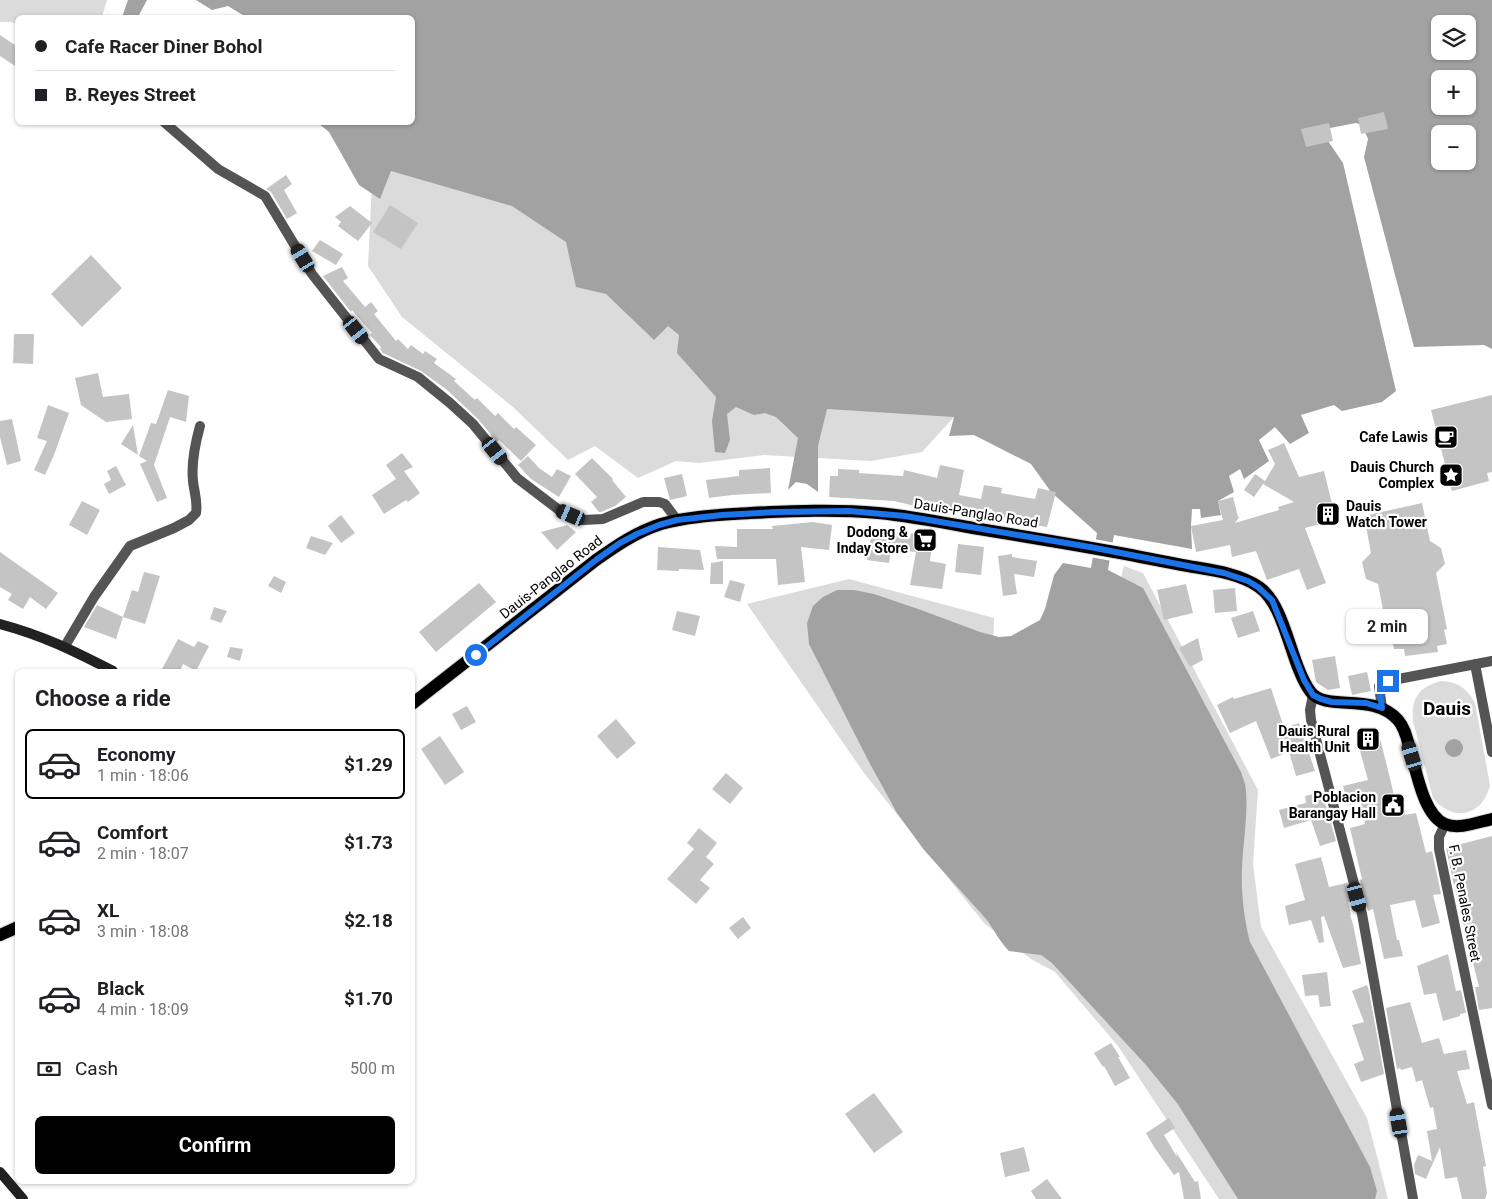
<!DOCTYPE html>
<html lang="en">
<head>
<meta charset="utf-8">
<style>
  :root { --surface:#fff; --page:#f6f6f6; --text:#202124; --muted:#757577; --line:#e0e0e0; --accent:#000 }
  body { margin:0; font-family:Roboto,sans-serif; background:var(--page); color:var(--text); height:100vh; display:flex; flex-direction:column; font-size:19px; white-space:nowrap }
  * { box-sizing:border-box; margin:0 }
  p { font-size:16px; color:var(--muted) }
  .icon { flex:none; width:28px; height:28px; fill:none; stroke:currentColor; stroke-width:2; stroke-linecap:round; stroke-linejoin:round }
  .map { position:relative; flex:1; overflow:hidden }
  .drawer { position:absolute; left:15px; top:669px; width:400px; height:515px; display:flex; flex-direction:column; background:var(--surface); border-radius:8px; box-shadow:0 1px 4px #0004 }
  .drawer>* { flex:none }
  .guide { position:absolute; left:15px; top:15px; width:400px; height:110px; border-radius:8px; box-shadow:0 1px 4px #0004; display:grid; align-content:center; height:110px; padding:0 20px; background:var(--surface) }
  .controls { position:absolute; left:1431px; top:15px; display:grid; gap:10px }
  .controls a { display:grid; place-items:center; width:45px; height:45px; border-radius:8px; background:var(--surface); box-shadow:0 1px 4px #0004; font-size:25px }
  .end { position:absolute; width:22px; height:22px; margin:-11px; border:6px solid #1a73e8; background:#fff; box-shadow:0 0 0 2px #fff }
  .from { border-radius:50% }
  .bubble { position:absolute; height:35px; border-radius:8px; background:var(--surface); box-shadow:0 1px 4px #0004; font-size:16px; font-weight:700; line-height:35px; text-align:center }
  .car { position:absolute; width:15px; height:30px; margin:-15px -8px; border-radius:6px; box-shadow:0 0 4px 1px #0007; background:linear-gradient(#222 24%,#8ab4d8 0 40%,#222 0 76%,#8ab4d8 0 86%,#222 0) }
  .guide b { display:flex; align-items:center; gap:18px; height:48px; font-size:19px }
  .guide b+b { border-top:1px solid var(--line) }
  .guide i { width:12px; height:12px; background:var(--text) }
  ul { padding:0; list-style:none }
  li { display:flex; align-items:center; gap:15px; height:70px; margin:0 10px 8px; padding:0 10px; border:2px solid transparent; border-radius:8px }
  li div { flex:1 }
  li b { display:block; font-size:19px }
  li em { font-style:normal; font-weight:700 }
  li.on { border-color:var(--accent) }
  li>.icon { width:45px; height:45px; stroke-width:1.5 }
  h2 { padding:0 20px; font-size:22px; line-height:60px }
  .pay { display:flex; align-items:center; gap:12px; height:55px; padding:0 20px; font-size:19px }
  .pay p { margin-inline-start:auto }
  .action { display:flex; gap:10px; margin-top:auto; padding:10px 20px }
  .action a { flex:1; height:58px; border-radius:8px; background:var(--accent); color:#fff; font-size:20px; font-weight:700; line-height:58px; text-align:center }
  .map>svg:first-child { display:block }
  .green { fill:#dbdbdb }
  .water { fill:#a2a2a2; fill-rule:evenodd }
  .pier { fill:#fff }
  .building { fill:#c4c4c4 }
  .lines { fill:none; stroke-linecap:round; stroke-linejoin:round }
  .primary-casing { stroke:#dbdbdb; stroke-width:14 }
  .street { stroke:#545454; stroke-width:10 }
  .secondary { stroke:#212121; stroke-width:10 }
  .primary { stroke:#000; stroke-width:12 }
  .route { stroke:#1a73e8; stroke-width:6 }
  .labels { text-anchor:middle; stroke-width:4.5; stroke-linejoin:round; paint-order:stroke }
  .poi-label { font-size:14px; font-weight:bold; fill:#000; stroke:#fff; text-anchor:end }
  .street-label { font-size:14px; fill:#000; stroke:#fff }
  .district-label { font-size:19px; font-weight:bold; fill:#000; stroke:#fff }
</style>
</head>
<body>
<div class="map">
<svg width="1492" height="1199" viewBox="0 0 1492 1199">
  <rect width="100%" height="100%" fill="#fff"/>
  <path class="green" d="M0 0H107L102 17 18 18 17 24 11 22H0Z
    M401 160 432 161 954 417 922 452 871 461 764 455 699 463 676 461 638 478 595 446 568 460 513 407 402 317 368 266 372 182Z
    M1124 566 1143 573 1258 790 1253 864 1261 927 1367 1118 1388 1199H1219L1118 1046 1055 972 1031 959 984 923 864 773 747 604 849 579 994 618 991 742 1119 586Z
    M1441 681C1458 682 1467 688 1475 703L1490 785C1483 816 1453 823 1433 798L1413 721C1411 698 1419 687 1441 681Z"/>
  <path class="water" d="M128 0H147L138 17H122Z
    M196 0H1492V349L1484 345 1414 347 1364 157 1368 139 1362 125 1356 123 1330 128 1328 141 1343 163 1396 391 1382 402 1342 411 1334 405 1301 415 1309 433 1290 444 1275 427 1259 440 1269 461 1244 479 1240 469 1229 476 1234 492 1218 501 1221 515 1201 518 1200 509H1192L1191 526 1192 549 1114 535 1108 570 1143 588 1241 772C1243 778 1246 785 1246 791 1248 817 1243 843 1242 869 1241 893 1244 918 1250 942L1370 1167 1377 1191 1375 1199H1238L1177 1103 1146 1065 1052 963 1041 955 1009 951C1000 942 994 930 987 920L924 850 897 813 869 762 809 644 807 623 813 606 823 597 837 590H854L874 594 921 610 980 632 999 637 1011 636 1040 620 1045 609 1054 575 1063 563 1091 568 1097 533 1051 492 1031 464 974 435 949 436 954 417 827 409 818 446V492L807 484 796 482 788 490 798 438 776 417 765 413 754 415 736 407 727 414 730 440 725 453 715 452 712 421 716 397 677 353 679 335 668 326 654 340 606 294 576 287 566 242 512 206 391 171 380 199 359 185 329 132 318 123 412 122V18L246 17 228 6 212 10ZM1440 24H1468V51H1440ZM1440 79H1468V106H1440ZM1440 134H1468V161H1440Z
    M1445 748a9 9 0 1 1 18 0a9 9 0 1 1-18 0Z"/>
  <path class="pier" d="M1094 539 1115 543 1112 561 1090 557Z"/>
  <path class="building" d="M0 35 18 47V68L0 56Z
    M1384 112 1388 129 1361 134 1358 118Z
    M1329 123 1333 141 1306 147 1301 129Z
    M286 175 292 184 284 190 297 213 287 219 271 192 266 189Z
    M390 205 418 223 401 249 373 232Z
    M350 206 372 223 358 241 338 226 341 222 335 217Z
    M320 240 343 254 336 265 312 251Z
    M91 255 122 288 82 327 51 294Z
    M342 267 348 278 343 281 365 307 371 302 378 311 374 314 396 341 398 339 408 349 411 345 423 354 425 351 437 359 434 363 456 379 454 381 475 400 477 398 495 416 498 413 514 429 516 427 536 445 521 461 499 440 497 442 478 419 447 390 421 371 383 353 380 349 381 347 370 335 372 333 352 310 351 312 323 276Z
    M14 334H34L33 364 13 363Z
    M98 373 103 397 129 394 132 419 106 422 81 405 75 378Z
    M168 390 189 396 186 422 170 417 154 465 167 498 157 502 140 464 147 461 139 456 151 423 156 424Z
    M1492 395V472L1487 473 1489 481 1452 491 1431 410Z
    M48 405 69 413 54 455 45 475 34 470 47 441 37 438Z
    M12 419 21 461 7 465 0 437V421Z
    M133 425 138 455 121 444Z
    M1284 443 1299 477 1324 471 1333 508 1336 511 1335 522 1326 525 1324 523 1305 528 1326 583 1307 590 1299 569 1267 580 1256 551 1232 557 1230 545 1196 552 1191 526 1223 520 1218 501 1233 497 1238 517 1240 516 1235 523 1279 510 1278 507 1294 502 1263 484 1254 497 1244 490 1255 474 1265 481 1275 464 1268 450Z
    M402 453 413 467 404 471 420 493 408 502 406 500 384 514 372 495 396 479 386 465Z
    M528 456 539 468 552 477 557 469 571 476 559 497 531 479 518 465Z
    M592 458 613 479 612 480 626 497 615 506 601 512H599L591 502 597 497 575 474Z
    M940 465 964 470 959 495 981 499 984 485 1002 488 1001 493 1035 499 1038 488 1056 492 1047 527 1017 522V520L999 517V516L993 514 992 509H988V512L957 507 956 509 924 503 923 508 894 501 829 497 830 476H838V469L859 470V473L903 476 904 470 937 478Z
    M116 466 126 485 109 494 104 484 111 480 107 471Z
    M770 468 771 493 732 495 709 498 706 480 739 476V470Z
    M682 474 687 496 670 500 664 478Z
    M82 501 100 510 87 535 69 525Z
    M1422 503 1430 541 1441 548 1445 564 1436 573 1447 629 1444 630 1447 644 1437 646 1438 652 1405 656 1404 649H1394L1392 640 1389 641 1378 584 1366 579 1362 562 1371 553 1364 516Z
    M341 515 355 533 341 543 328 526Z
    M813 522 832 525 829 550 801 547 805 582 778 585 776 559H717L715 546 737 547V529H773L772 526Z
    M567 525 576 532 557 550 541 532Z
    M872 531 910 538 911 533 933 535 930 561 946 564 942 589 910 585 916 552 891 549 889 563 867 560Z
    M311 536 333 543 325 555 306 548Z
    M958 544 984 547 981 575 955 572Z
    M658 547 700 550 704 570 679 569V571L657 570Z
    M0 552 58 593 46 609 30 597 23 609 8 600 12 594 0 587Z
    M1012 554V557L1037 561 1034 577 1014 574 1017 594 1003 596 998 556Z
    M723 561V584H710L711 563Z
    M144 572 160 576 145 624 123 617 132 590 138 592Z
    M274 576 286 582 281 593 268 586Z
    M730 580 745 584 740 602 724 597Z
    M479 583 496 602 436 652 419 632Z
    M1186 584 1193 613 1164 620 1157 590Z
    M1235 588 1237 611 1215 613 1213 590Z
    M97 605 123 617 116 639 84 627Z
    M214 607 227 611 221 623 210 619Z
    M677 611 700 616 695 636 672 630Z
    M1253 611 1260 631 1238 638 1231 618Z
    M1198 638 1203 660 1190 667 1179 648Z
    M178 639 194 647 198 641 209 646 196 671 183 664 180 671H161Z
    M230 647 243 649 240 661 227 657Z
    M1335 656 1340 688 1328 690 1316 682 1312 660Z
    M1367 672 1371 691 1352 695 1348 676Z
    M1271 688 1284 728 1299 723 1315 771 1296 776 1289 752 1271 759 1256 721 1230 733 1217 705 1233 697 1234 699Z
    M467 706 476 722 461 730 452 714Z
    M616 719 636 743 617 759 597 736Z
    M1375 729 1381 742 1394 795 1400 794 1405 815 1416 813 1426 853 1432 851 1441 894 1433 895 1440 923 1422 928 1415 900 1390 905 1397 940H1399L1403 956 1384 959 1373 909 1368 911 1360 880 1362 879 1350 828 1365 824 1361 802 1348 805 1343 786 1368 780 1356 736Z
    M440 736 464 772 445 785 421 749Z
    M726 773 743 788 730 804 712 789Z
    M1322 792 1336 841 1320 846 1311 820 1284 828 1279 810 1306 803 1305 796Z
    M699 828 717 843 706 857 714 864 700 880 710 888 696 904 667 879 694 849 687 843Z
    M1492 836V1008L1479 1010 1475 987H1479L1455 890 1446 848Z
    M1321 857 1329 887 1347 883 1351 901 1348 902 1351 915H1350L1353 924 1361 964 1343 968 1324 916 1321 917 1324 942 1319 943 1311 920 1289 925 1285 906 1305 900 1295 864Z
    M743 917 751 928 738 939 729 928Z
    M1448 954 1456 991 1461 990 1466 1013 1460 1014V1016L1443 1021 1436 993 1424 995 1417 966Z
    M1327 972 1331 1006 1320 1007 1318 995 1305 996 1302 975Z
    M1367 985 1369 991 1384 1074 1361 1082 1354 1064 1364 1060 1352 1025 1364 1022 1352 991Z
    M1410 1002 1422 1043 1439 1038 1444 1054 1466 1050 1470 1069 1457 1071 1467 1104 1474 1102 1486 1166 1483 1167 1487 1193 1485 1199H1462L1457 1177 1445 1179 1440 1147 1426 1179 1415 1174 1414 1165 1418 1155 1432 1161 1427 1131 1437 1129 1433 1107 1430 1108 1422 1080 1416 1082 1412 1067 1401 1070 1400 1068 1397 1069 1386 1008Z
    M1111 1043 1120 1057H1118L1130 1078 1115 1086 1104 1066 1103 1067 1094 1053Z
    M874 1093 903 1132 874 1153 845 1114Z
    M1169 1118 1175 1128 1164 1135 1177 1157 1176 1152 1195 1182 1198 1181 1201 1199H1184L1179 1172 1174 1175 1154 1147 1146 1133Z
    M1024 1147 1030 1171 1005 1177 1000 1153Z
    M1047 1179 1062 1199H1036L1031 1191Z"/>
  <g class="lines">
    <g class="primary-casing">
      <path id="primary" d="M412 704 596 560C616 546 636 532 661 524 689 516 721 515 750 513 793 511 836 509 878 513 910 516 941 522 973 528 1022 536 1071 544 1120 553 1142 557 1165 562 1188 566 1211 570 1239 573 1259 587 1286 606 1290 663 1310 691 1325 713 1372 691 1398 720 1405 728 1407 739 1410 749 1416 769 1423 815 1445 824 1459 830 1478 822 1492 819
        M0 935 18 927"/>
    </g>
    <path class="street" d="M164 122 218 169 265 196 312 274 379 359 418 377 450 403 473 424 517 478 559 510 583 520 603 519 643 502H659L665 504 677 520
      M65 646 94 597 130 546 174 528 189 520 196 513C198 501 194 492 193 481 191 462 195 444 200 426
      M1475 664 1492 752
      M1313 695 1310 710 1311 720 1362 914 1413 1199
      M1382 708 1379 686 1388 681 1492 661
      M1445 824 1439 837V849L1492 1105"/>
    <path class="secondary" d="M0 624C42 635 74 651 113 671
      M0 1172 23 1199"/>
    <use href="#primary" class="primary"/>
  </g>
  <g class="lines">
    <path class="route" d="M476 655 596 560 620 543 637 534 659 525 677 520 722 515 777 512 849 511 905 516 1090 547 1224 573 1248 581 1258 587 1272 600 1304 680 1313 695 1321 699 1332 702 1366 703 1382 708 1379 686 1388 681"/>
  </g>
  <defs>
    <g id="cafe-square" transform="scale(1.25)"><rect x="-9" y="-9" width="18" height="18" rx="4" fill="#000" stroke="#fff"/><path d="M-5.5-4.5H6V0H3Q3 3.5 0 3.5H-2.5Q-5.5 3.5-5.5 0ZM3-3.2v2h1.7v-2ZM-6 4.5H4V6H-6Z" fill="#fff"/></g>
    <g id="sight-square" transform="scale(1.25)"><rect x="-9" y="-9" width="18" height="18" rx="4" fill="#000" stroke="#fff"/><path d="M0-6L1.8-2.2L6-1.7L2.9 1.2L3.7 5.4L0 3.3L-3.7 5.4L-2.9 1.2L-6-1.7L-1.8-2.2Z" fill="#fff"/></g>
    <g id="building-square" transform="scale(1.25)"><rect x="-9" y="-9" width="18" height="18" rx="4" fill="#000" stroke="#fff"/><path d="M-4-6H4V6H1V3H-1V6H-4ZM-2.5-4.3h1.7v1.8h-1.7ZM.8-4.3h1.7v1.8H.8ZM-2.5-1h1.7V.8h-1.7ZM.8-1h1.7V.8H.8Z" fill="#fff"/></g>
    <g id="supermarket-square" transform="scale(1.25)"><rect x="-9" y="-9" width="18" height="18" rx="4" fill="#000" stroke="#fff"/><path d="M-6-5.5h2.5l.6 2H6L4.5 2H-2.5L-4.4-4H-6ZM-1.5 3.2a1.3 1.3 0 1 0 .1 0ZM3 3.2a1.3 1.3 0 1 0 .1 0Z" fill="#fff"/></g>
    <g id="civic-square" transform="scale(1.25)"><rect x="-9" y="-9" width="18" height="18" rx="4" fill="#000" stroke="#fff"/><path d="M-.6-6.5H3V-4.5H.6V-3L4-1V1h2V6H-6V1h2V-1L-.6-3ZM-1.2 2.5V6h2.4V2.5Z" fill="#fff"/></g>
  </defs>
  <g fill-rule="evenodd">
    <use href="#cafe-square" x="1446" y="437"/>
    <use href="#sight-square" x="1451" y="475"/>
    <use href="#building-square" x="1328" y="514"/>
    <use href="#supermarket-square" x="925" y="540"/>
    <use href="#building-square" x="1368" y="739"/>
    <use href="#civic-square" x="1393" y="805"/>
  </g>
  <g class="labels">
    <g class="poi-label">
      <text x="1428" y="442">Cafe Lawis</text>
      <text x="1434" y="472">Dauis Church<tspan x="1434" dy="16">Complex</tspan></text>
      <text x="1346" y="511" text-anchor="start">Dauis<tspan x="1346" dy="16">Watch Tower</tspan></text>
      <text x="908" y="537">Dodong &amp;<tspan x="908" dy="16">Inday Store</tspan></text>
      <text x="1350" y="736">Dauis Rural<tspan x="1350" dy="16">Health Unit</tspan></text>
      <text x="1376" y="802">Poblacion<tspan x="1376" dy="16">Barangay Hall</tspan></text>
    </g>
    <g class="street-label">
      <text transform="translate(976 513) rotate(9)" y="5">Dauis-Panglao Road</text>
      <text transform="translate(551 577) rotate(-38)" y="5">Dauis-Panglao Road</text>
      <text transform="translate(1465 903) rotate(79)" y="5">F. B. Penales Street</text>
    </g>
    <g class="district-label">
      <text x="1447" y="715">Dauis</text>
    </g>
  </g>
</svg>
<div class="controls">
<a><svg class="icon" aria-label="layers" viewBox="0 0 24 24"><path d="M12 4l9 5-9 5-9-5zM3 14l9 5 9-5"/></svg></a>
<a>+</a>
<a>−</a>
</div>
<i class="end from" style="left:476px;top:655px"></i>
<i class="end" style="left:1388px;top:681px"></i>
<div class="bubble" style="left:1346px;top:609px;width:82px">2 min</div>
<i class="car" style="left:303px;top:258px;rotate:329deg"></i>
<i class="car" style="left:356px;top:330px;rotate:142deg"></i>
<i class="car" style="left:495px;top:451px;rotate:141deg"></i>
<i class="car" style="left:571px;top:515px;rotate:293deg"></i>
<i class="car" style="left:1412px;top:756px;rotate:343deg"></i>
<i class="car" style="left:1357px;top:897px;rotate:165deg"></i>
<i class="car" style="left:1399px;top:1123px;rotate:350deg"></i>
<div class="guide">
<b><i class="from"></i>Cafe Racer Diner Bohol</b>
<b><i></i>B. Reyes Street</b>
</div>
<section class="drawer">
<h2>Choose a ride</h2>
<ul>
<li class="on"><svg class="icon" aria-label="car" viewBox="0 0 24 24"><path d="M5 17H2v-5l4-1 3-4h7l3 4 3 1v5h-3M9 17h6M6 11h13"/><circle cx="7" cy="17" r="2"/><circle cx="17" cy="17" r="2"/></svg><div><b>Economy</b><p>1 min · 18:06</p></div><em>$1.29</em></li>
<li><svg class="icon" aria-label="car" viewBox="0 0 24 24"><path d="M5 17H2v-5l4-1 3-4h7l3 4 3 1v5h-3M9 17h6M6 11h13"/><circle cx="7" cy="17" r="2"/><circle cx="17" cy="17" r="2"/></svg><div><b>Comfort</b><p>2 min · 18:07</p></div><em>$1.73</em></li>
<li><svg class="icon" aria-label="car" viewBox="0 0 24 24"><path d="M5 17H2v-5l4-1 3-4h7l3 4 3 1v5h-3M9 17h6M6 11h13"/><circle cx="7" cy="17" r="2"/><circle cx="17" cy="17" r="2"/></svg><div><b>XL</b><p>3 min · 18:08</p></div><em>$2.18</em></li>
<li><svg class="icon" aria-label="car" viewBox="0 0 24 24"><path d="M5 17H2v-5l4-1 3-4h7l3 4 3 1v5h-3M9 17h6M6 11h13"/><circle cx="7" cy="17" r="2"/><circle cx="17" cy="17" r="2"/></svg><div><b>Black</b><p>4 min · 18:09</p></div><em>$1.70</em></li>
</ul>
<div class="pay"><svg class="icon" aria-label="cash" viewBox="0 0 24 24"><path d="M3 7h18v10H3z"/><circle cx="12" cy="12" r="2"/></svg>Cash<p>500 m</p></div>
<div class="action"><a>Confirm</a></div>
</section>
</div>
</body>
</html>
